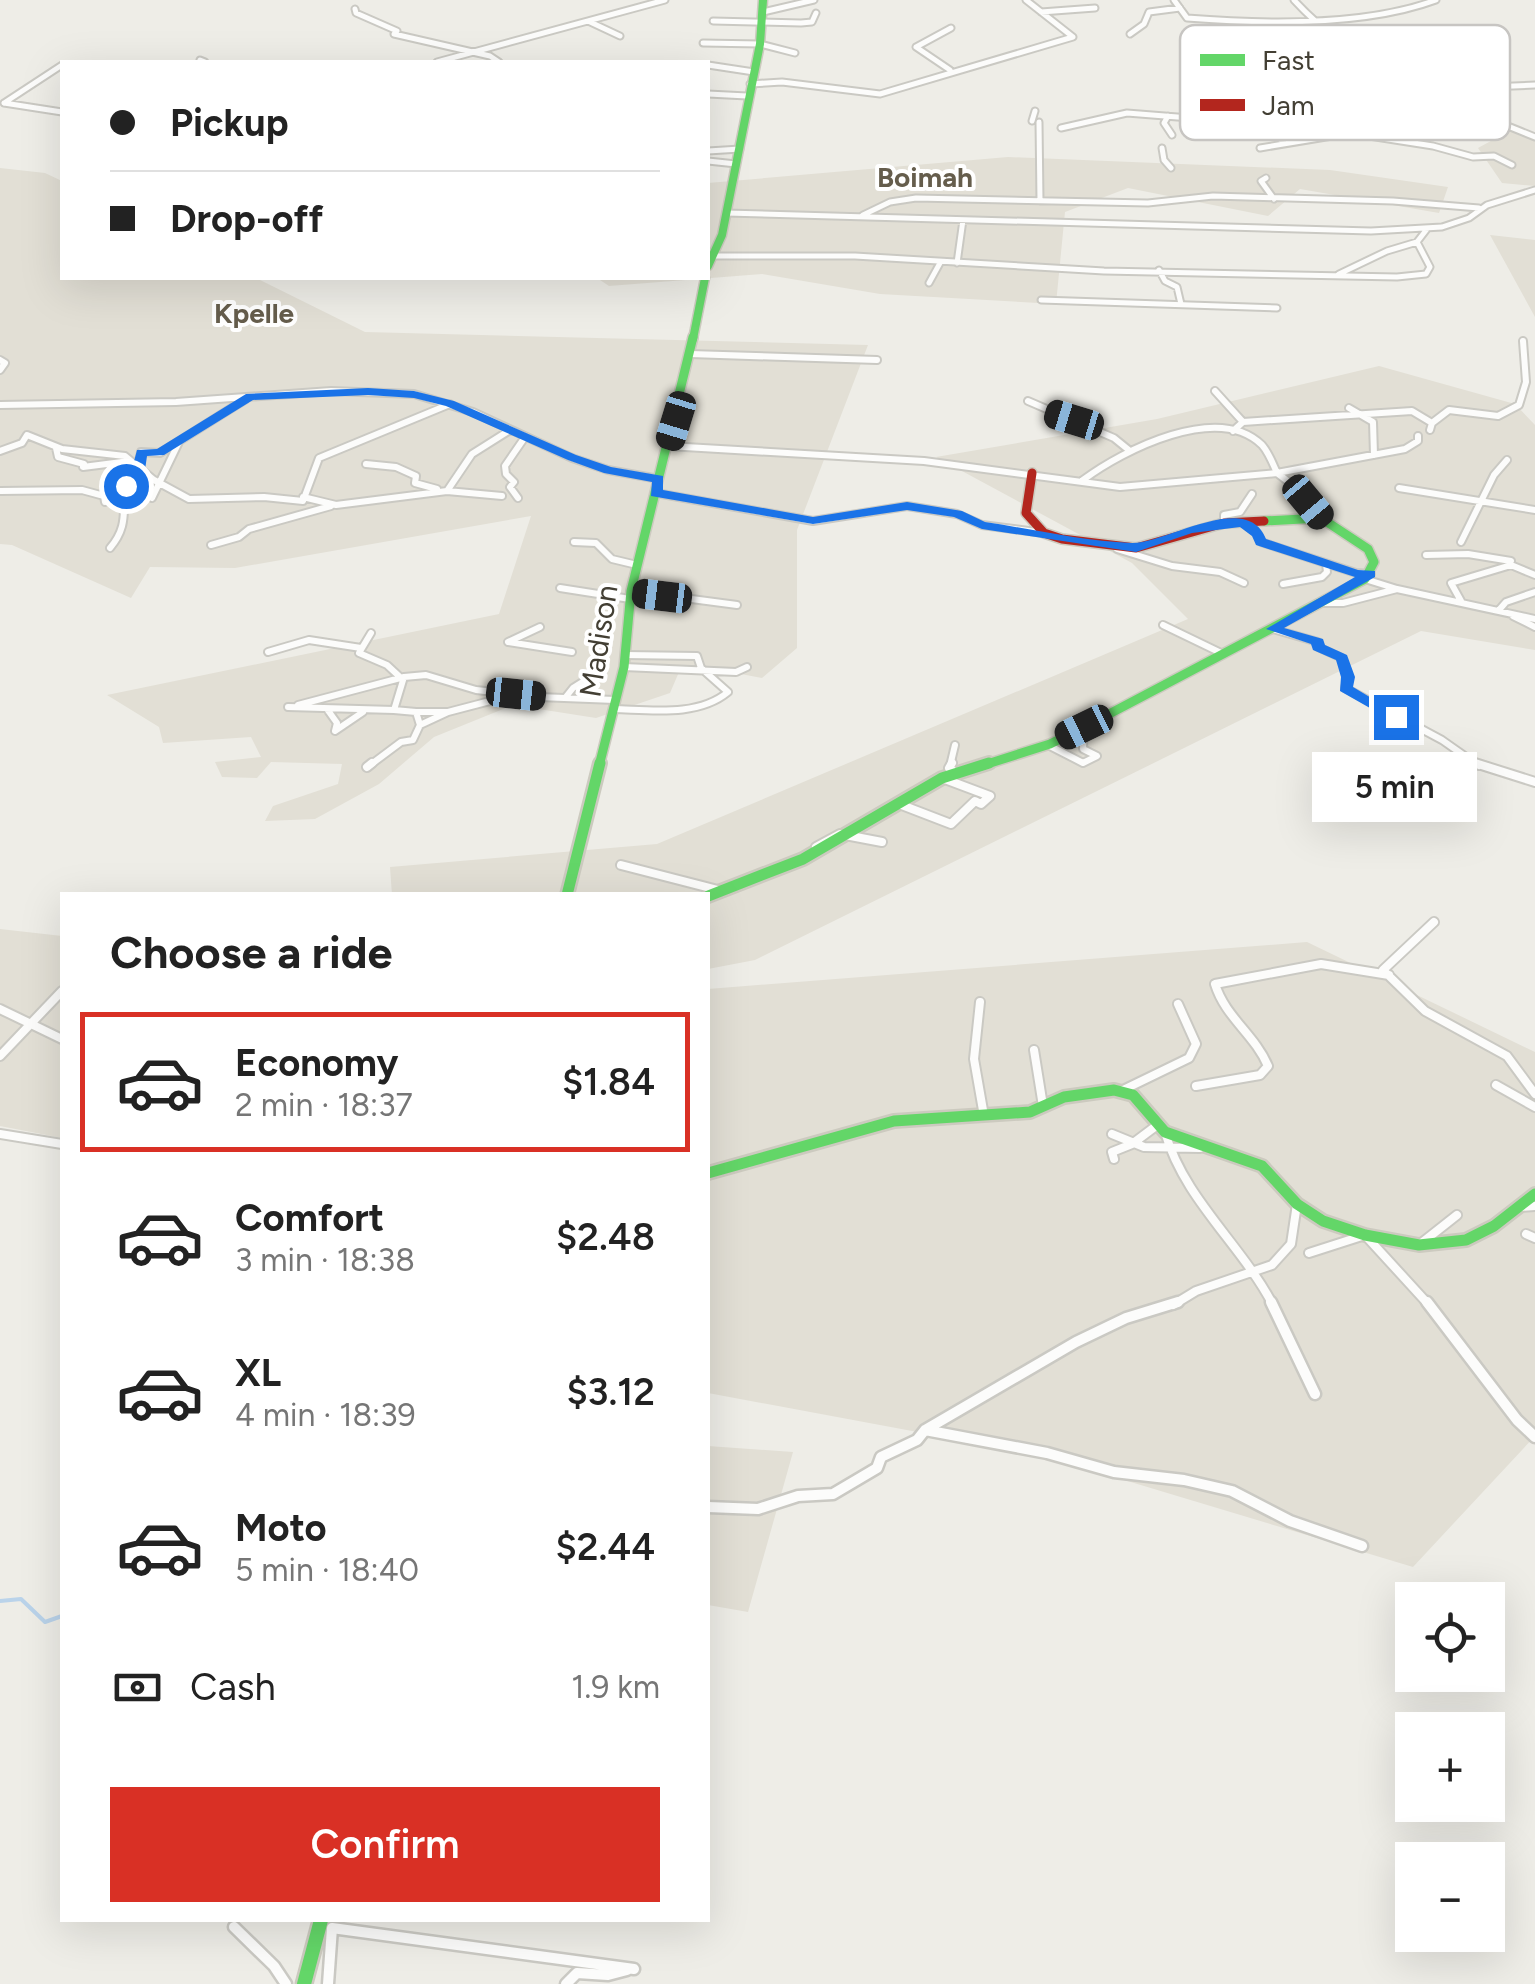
<!DOCTYPE html>
<html lang="en">
<head>
<meta charset="utf-8">
<style>
  :root { --surface:#fff; --page:#f6f6f6; --text:#222; --muted:#767676; --line:#e0e0e0; --accent:#d93025 }
  body { margin:0; font-family:Figtree,sans-serif; background:var(--page); color:var(--text); height:100vh; display:flex; flex-direction:column; font-size:38px; white-space:nowrap }
  * { box-sizing:border-box; margin:0 }
  p { font-size:32px; color:var(--muted) }
  .icon { flex:none; width:55px; height:55px; fill:none; stroke:currentColor; stroke-width:2; stroke-linecap:round; stroke-linejoin:round }
  .map { position:relative; flex:1; overflow:hidden }
  .side { position:absolute; left:60px; top:892px; width:650px; height:1030px; display:flex; flex-direction:column; background:var(--surface); border-radius:0px; box-shadow:0 10px 40px #0002 }
  .side>* { flex:none }
  .top-card { position:absolute; left:60px; top:60px; width:650px; height:220px; border-radius:0px; box-shadow:0 10px 40px #0002; display:grid; align-content:center; height:220px; padding:0 50px; background:var(--surface) }
  .tools { position:absolute; left:1395px; top:1582px; display:grid; gap:20px }
  .tools a { display:grid; place-items:center; width:110px; height:110px; border-radius:0px; background:var(--surface); box-shadow:0 10px 40px #0002; font-size:50px }
  .end { position:absolute; width:45px; height:45px; margin:-22px; border:12px solid #1a73e8; background:#fff; box-shadow:0 0 0 5px #fff }
  .from { border-radius:50% }
  .bubble { position:absolute; height:70px; border-radius:0px; background:var(--surface); box-shadow:0 10px 40px #0002; font-size:32px; font-weight:600; line-height:70px; text-align:center }
  .car { position:absolute; width:30px; height:60px; margin:-30px -15px; border-radius:12px; box-shadow:0 0 8px 2px #0007; background:linear-gradient(#222 24%,#8ab4d8 0 40%,#222 0 76%,#8ab4d8 0 86%,#222 0) }
  .top-card b { display:flex; align-items:center; gap:35px; height:95px; font-size:38px }
  .top-card b+b { border-top:2px solid var(--line) }
  .top-card i { width:25px; height:25px; background:var(--text) }
  ul { padding:0; list-style:none }
  li { display:flex; align-items:center; gap:30px; height:140px; margin:0 20px 15px; padding:0 30px; border:5px solid transparent; border-radius:0px }
  li div { flex:1 }
  li b { display:block; font-size:38px }
  li em { font-style:normal; font-weight:600 }
  li.selected { border-color:var(--accent) }
  li>.icon { width:90px; height:90px; stroke-width:1.5 }
  h2 { padding:0 50px; font-size:45px; line-height:120px }
  .pay { display:flex; align-items:center; gap:25px; height:110px; padding:0 50px; font-size:38px }
  .pay p { margin-inline-start:auto }
  .action { display:flex; gap:20px; margin-top:auto; padding:20px 50px }
  .action a { flex:1; height:115px; border-radius:0px; background:var(--accent); color:#fff; font-size:40px; font-weight:600; line-height:115px; text-align:center }
  .map>svg:first-child { display:block }
  .residential { fill:#e2dfd5 }
  .lines { fill:none; stroke-linecap:round; stroke-linejoin:round }
  .stream { stroke:#bad3ea; stroke-width:4 }
  .street-far3-casing { stroke:#cac9c3; stroke-width:9 }
  .street-far2-casing { stroke:#cac9c3; stroke-width:10 }
  .street-far1-casing { stroke:#cac9c3; stroke-width:12 }
  .street-casing { stroke:#cac9c3; stroke-width:15 }
  .fast-far3-casing { stroke:#cccabf; stroke-width:11 }
  .fast-far2-casing { stroke:#cccabf; stroke-width:12 }
  .fast-far1-casing { stroke:#cccabf; stroke-width:16 }
  .fast-casing { stroke:#cccabf; stroke-width:19 }
  .jam-casing { stroke:#cccabf; stroke-width:12 }
  .street-far3 { stroke:#fcfcfb; stroke-width:5 }
  .street-far2 { stroke:#fcfcfb; stroke-width:6 }
  .street-far1 { stroke:#fcfcfb; stroke-width:8 }
  .street { stroke:#fcfcfb; stroke-width:10 }
  .fast-far3 { stroke:#63d668; stroke-width:8 }
  .fast-far2 { stroke:#63d668; stroke-width:9 }
  .fast-far1 { stroke:#63d668; stroke-width:11 }
  .fast { stroke:#63d668; stroke-width:14 }
  .jam { stroke:#b3261e; stroke-width:9 }
  .route { fill:#1a73e8 }
  .labels { text-anchor:middle; stroke-width:8; stroke-linejoin:round; paint-order:stroke }
  .far-neighbourhood-label { font-size:28px; font-weight:bold; fill:#655d4c; stroke:#fff }
  .street-label { font-size:30px; fill:#433f34; stroke:#fff }
  .key { fill:#fff; stroke:#c7c5c2; stroke-width:2.5 }
  .key-label { font-size:28px; fill:#433f34 }
</style>
</head>
<body>
<div class="map">
<svg width="1535" height="1984" viewBox="0 0 1535 1984">
  <rect width="100%" height="100%" fill="#eeede7"/>
  <path class="residential" d="M1511 130 1535 135V186L1502 183 1478 148Z
    M1008 157 1330 170 1448 187 1439 213 1300 189 1268 216 1128 188 1065 212 1056 304 880 294 762 274 609 286 597 278H708V183Z
    M0 168 45 173 62 181V278H256L365 332 868 345 797 530V648L762 678 725 671 679 672 670 693 596 718 513 705 434 737 379 784 315 819 265 821 273 806 338 784 342 764 271 762 257 778 222 777 215 762 261 757 251 737 163 743 159 727 107 695 499 614 531 516 235 568 150 567 131 598 12 545 0 544Z
    M1490 235 1535 240V317Z
    M1379 366 1515 404 1535 425V650L1421 631 755 960 708 969V895H392L390 867 657 844 1188 619 1132 563 936 457 1157 419Z
    M0 929 62 936V1138L0 1126Z
    M1307 942 1535 1052V1436L1413 1567 1041 1455 708 1393V989Z
    M708 1446 793 1452 748 1612 708 1605Z"/>
  <g class="lines">
    <path class="stream" d="M0 1601 21 1599 45 1622 62 1616"/>
    <g class="street-far3-casing">
      <path id="street-far3" d="M1174 0 1187 18C1262 24 1366 26 1436 0
        M1294 0C1358 70 1449 102 1535 137
        M355 9 356 13 397 31
        M763 12 814 0
        M1041 12 1095 8
        M588 21 620 36
        M713 21 801 23 812 22 816 13
        M394 34 490 56 499 62
        M1130 34 1144 24 1149 12 1180 8
        M703 43 760 44 795 53
        M200 60 205 62
        M437 62 665 0
        M708 65 754 72
        M950 70 916 47 951 28
        M1395 73 1417 69
        M750 84 782 82 880 94 1073 37 1026 0
        M708 94 747 96
        M1450 102 1488 87 1535 85
        M4 103 62 65
        M4 103 62 112
        M1168 116 1164 123 1172 135
        M1032 121 1035 111
        M1039 122 1040 201
        M1061 128 1127 113 1190 118
        M1298 135 1311 119
        M1280 139 1320 135
        M1162 148 1164 160 1171 168
        M1260 148 1350 133 1433 146 1473 157 1494 156 1512 165
        M708 151 740 149
        M708 161 736 164
        M1266 178 1261 181 1274 199
        M726 213 1371 231 1442 227 1469 218 1487 205 1535 190
        M863 215 890 202 916 198 1148 203 1213 196 1393 201 1479 208
        M710 256H855L1104 271 1397 277 1426 274 1430 267 1417 242 1427 229
        M957 263 963 220
        M1159 270 1165 281 1177 287 1181 304
        M1339 274 1387 251 1417 242
        M929 283 940 263
        M1041 300 1277 308"/>
    </g>
    <g class="street-far2-casing">
      <path id="street-far2" d="M690 354 877 360
        M0 360 5 363 0 370
        M1215 391 1243 422
        M1028 401 1114 438 1130 451
        M0 405 176 402 331 391 414 394 473 412 572 458 608 470 659 479
        M1349 408 1373 422 1374 455
        M1430 430 1432 423 1449 410 1498 416 1519 405 1526 382 1523 341
        M1233 431 1243 422 1412 411 1432 423
        M668 446 924 461 1120 487 1277 473 1294 486 1321 518
        M56 448 58 457 84 464 83 467 130 461
        M0 451 22 443 27 435 62 449 125 456 154 480 189 499 264 497 303 501 319 458 450 404
        M366 464 396 467 416 476 415 483 437 489
        M1083 480C1123 450 1218 402 1262 445 1269 453 1273 464 1277 473L1405 449 1418 441V436
        M1399 488 1535 510
        M0 491 82 490 104 496 105 502
        M656 493 813 521 907 506 957 514 982 525 1044 533
        M502 496 447 491 472 454 510 430
        M303 497 336 505 447 491
        M152 498 179 442
        M518 498 510 487 514 482 506 474 505 466 525 437
        M1224 523V515L1240 512 1252 494
        M1243 523 1258 534 1261 542 1356 573 1371 574
        M574 542 596 543 612 559 637 565
        M1461 542 1494 475 1507 460
        M211 545 239 537 249 529 331 506
        M110 548C132 522 119 505 128 483 133 471 139 466 141 452L160 453 246 399
        M1117 549 1172 566 1220 572 1244 583
        M1426 555 1468 554 1511 561
        M1283 584 1322 577 1327 572 1326 564
        M560 588 630 599
        M1397 589 1535 619
        M631 591 737 605
        M1461 601 1451 583 1511 565 1535 575
        M1318 603H1343L1397 589 1365 579
        M1499 610 1506 602 1535 592
        M1513 616 1535 627
        M1163 625 1221 653
        M1273 629 1318 642V647L1342 658 1348 677 1345 688 1442 740 1479 766
        M371 633 359 653 387 665 401 678
        M508 642 572 652
        M508 642 540 627
        M268 652 309 640 361 648
        M624 667 736 672 747 667
        M565 698 573 688 600 671
        M298 705 404 677
        M288 707 394 710 404 677 426 675 476 690 539 697 615 700
        M327 709 337 723 335 731 363 712
        M614 709C651 710 698 717 728 692L701 668 697 656 625 655
        M416 712H448
        M420 725 448 712 509 696
        M1048 745 1083 763 1097 756 1083 749 1084 727
        M369 766 401 742 413 740 420 725 416 712 394 710
        M950 766 955 745"/>
    </g>
    <g class="street-far1-casing">
      <path id="street-far1" d="M952 763 949 768 956 773
        M1475 763 1535 782
        M367 767 372 763
        M899 804 951 824 975 801 981 804 990 796 942 778
        M816 847 840 834 882 842
        M621 865 718 890
        M1434 922 1383 970 1425 1011 1507 1056 1535 1094
        M980 1002 974 1059 984 1116
        M0 1009 62 1039
        M1034 1050 1043 1106
        M0 1056 62 991
        M1496 1085 1535 1107
        M1196 1086 1260 1075 1268 1066C1255 1035 1225 1017 1215 984L1321 964 1389 975
        M1123 1090 1189 1058 1196 1044 1178 1004
        M1165 1132C1184 1199 1241 1244 1273 1305
        M0 1134 62 1144
        M1112 1134 1144 1147 1200 1148
        M1114 1159 1112 1152 1132 1144 1156 1126
        M1519 1207 1535 1206
        M1526 1234 1535 1238
        M1419 1245 1457 1215
        M1309 1253 1365 1235 1429 1305
        M1173 1305 1196 1291 1272 1265 1291 1244 1297 1204"/>
    </g>
    <g class="street-casing">
      <path id="street" d="M1271 1302 1315 1394
        M1427 1302 1517 1420 1535 1437
        M925 1430 1047 1453 1114 1472 1184 1480 1232 1491 1290 1521 1362 1546
        M708 1507 758 1509 798 1496 833 1494 877 1468 881 1457 917 1440 925 1430 1076 1342 1126 1318 1178 1302
        M234 1927 274 1966 286 1984
        M328 1984 332 1928 634 1969
        M566 1984 577 1973 608 1975 627 1970"/>
    </g>
    <g class="fast-far3-casing">
      <path id="fast-far3" d="M708 266 722 235 760 44 763 0
        M693 339 705 278"/>
    </g>
    <g class="fast-far2-casing">
      <path id="fast-far2" d="M599 766 624 667 631 591 693 337
        M981 766 1050 744 1092 723 1365 579 1374 562 1368 549 1321 518 1264 521"/>
    </g>
    <g class="fast-far1-casing">
      <path id="fast-far1" d="M567 895 600 763
        M708 896 803 859 942 778 989 763
        M708 1173 894 1121 1030 1112 1064 1097 1114 1090 1133 1095 1165 1132 1262 1166 1297 1204 1323 1221 1365 1235 1419 1245 1466 1240 1494 1226 1535 1194"/>
    </g>
    <g class="fast-casing">
      <path id="fast" d="M304 1984 321 1920"/>
    </g>
    <g class="jam-casing">
      <path id="jam" d="M1032 473 1026 513 1044 533 1062 539 1136 548 1224 523 1264 521"/>
    </g>
    <use href="#street-far3" class="street-far3"/>
    <use href="#street-far2" class="street-far2"/>
    <use href="#street-far1" class="street-far1"/>
    <use href="#street" class="street"/>
    <use href="#fast-far3" class="fast-far3"/>
    <use href="#fast-far2" class="fast-far2"/>
    <use href="#fast-far1" class="fast-far1"/>
    <use href="#fast" class="fast"/>
    <use href="#jam" class="jam"/>
  </g>
  <path class="route" d="M368 388 414 391 454 401 576 455 611 467 663 476V490L813 517 907 502 962 511 985 522C1033 529 1082 541 1131 543 1163 545 1247 489 1266 539L1358 570 1375 571V577L1284 628 1323 639 1325 645 1347 655 1355 677 1353 687 1403 717 1391 720 1340 691 1341 677 1336 660 1313 650 1311 644 1266 629 1355 577 1256 545 1252 536 1240 527 1192 533 1136 552 982 529 954 517 907 510 813 524 651 496 652 482 604 473 568 460 446 406 414 398 368 395 253 400 164 455 147 456 145 470 130 489 119 486 132 469 137 450 157 449 246 394Z"/>
  <g class="labels">
    <g class="far-neighbourhood-label">
      <text x="925" y="187">Boimah</text>
      <text x="254" y="323">Kpelle</text>
    </g>
    <g class="street-label">
      <text transform="translate(599 641) rotate(-81)" y="10">Madison</text>
    </g>
  </g>
  <rect x="1180" y="25" width="330" height="115" rx="15" class="key"/>
  <rect x="1200" y="54" width="45" height="12" fill="#63d668"/>
  <rect x="1200" y="99" width="45" height="12" fill="#b3261e"/>
  <g class="key-label">
    <text x="1262" y="70">Fast</text>
    <text x="1262" y="115">Jam</text>
  </g>
</svg>
<div class="tools">
<a><svg class="icon" aria-label="locate" viewBox="0 0 24 24"><circle cx="12" cy="12" r="6"/><path d="M12 2v4M12 18v4M2 12h4M18 12h4"/></svg></a>
<a>+</a>
<a>−</a>
</div>
<i class="end from" style="left:126px;top:486px"></i>
<i class="end" style="left:1396px;top:717px"></i>
<div class="bubble" style="left:1312px;top:752px;width:165px">5 min</div>
<i class="car" style="left:1074px;top:420px;rotate:287deg"></i>
<i class="car" style="left:676px;top:421px;rotate:197deg"></i>
<i class="car" style="left:1308px;top:502px;rotate:140deg"></i>
<i class="car" style="left:662px;top:596px;rotate:277deg"></i>
<i class="car" style="left:516px;top:694px;rotate:96deg"></i>
<i class="car" style="left:1084px;top:727px;rotate:244deg"></i>
<div class="top-card">
<b><i class="from"></i>Pickup</b>
<b><i></i>Drop-off</b>
</div>
<section class="side">
<h2>Choose a ride</h2>
<ul>
<li class="selected"><svg class="icon" aria-label="car" viewBox="0 0 24 24"><path d="M5 17H2v-5l4-1 3-4h7l3 4 3 1v5h-3M9 17h6M6 11h13"/><circle cx="7" cy="17" r="2"/><circle cx="17" cy="17" r="2"/></svg><div><b>Economy</b><p>2 min · 18:37</p></div><em>$1.84</em></li>
<li><svg class="icon" aria-label="car" viewBox="0 0 24 24"><path d="M5 17H2v-5l4-1 3-4h7l3 4 3 1v5h-3M9 17h6M6 11h13"/><circle cx="7" cy="17" r="2"/><circle cx="17" cy="17" r="2"/></svg><div><b>Comfort</b><p>3 min · 18:38</p></div><em>$2.48</em></li>
<li><svg class="icon" aria-label="car" viewBox="0 0 24 24"><path d="M5 17H2v-5l4-1 3-4h7l3 4 3 1v5h-3M9 17h6M6 11h13"/><circle cx="7" cy="17" r="2"/><circle cx="17" cy="17" r="2"/></svg><div><b>XL</b><p>4 min · 18:39</p></div><em>$3.12</em></li>
<li><svg class="icon" aria-label="car" viewBox="0 0 24 24"><path d="M5 17H2v-5l4-1 3-4h7l3 4 3 1v5h-3M9 17h6M6 11h13"/><circle cx="7" cy="17" r="2"/><circle cx="17" cy="17" r="2"/></svg><div><b>Moto</b><p>5 min · 18:40</p></div><em>$2.44</em></li>
</ul>
<div class="pay"><svg class="icon" aria-label="cash" viewBox="0 0 24 24"><path d="M3 7h18v10H3z"/><circle cx="12" cy="12" r="2"/></svg>Cash<p>1.9 km</p></div>
<div class="action"><a>Confirm</a></div>
</section>
</div>
</body>
</html>
